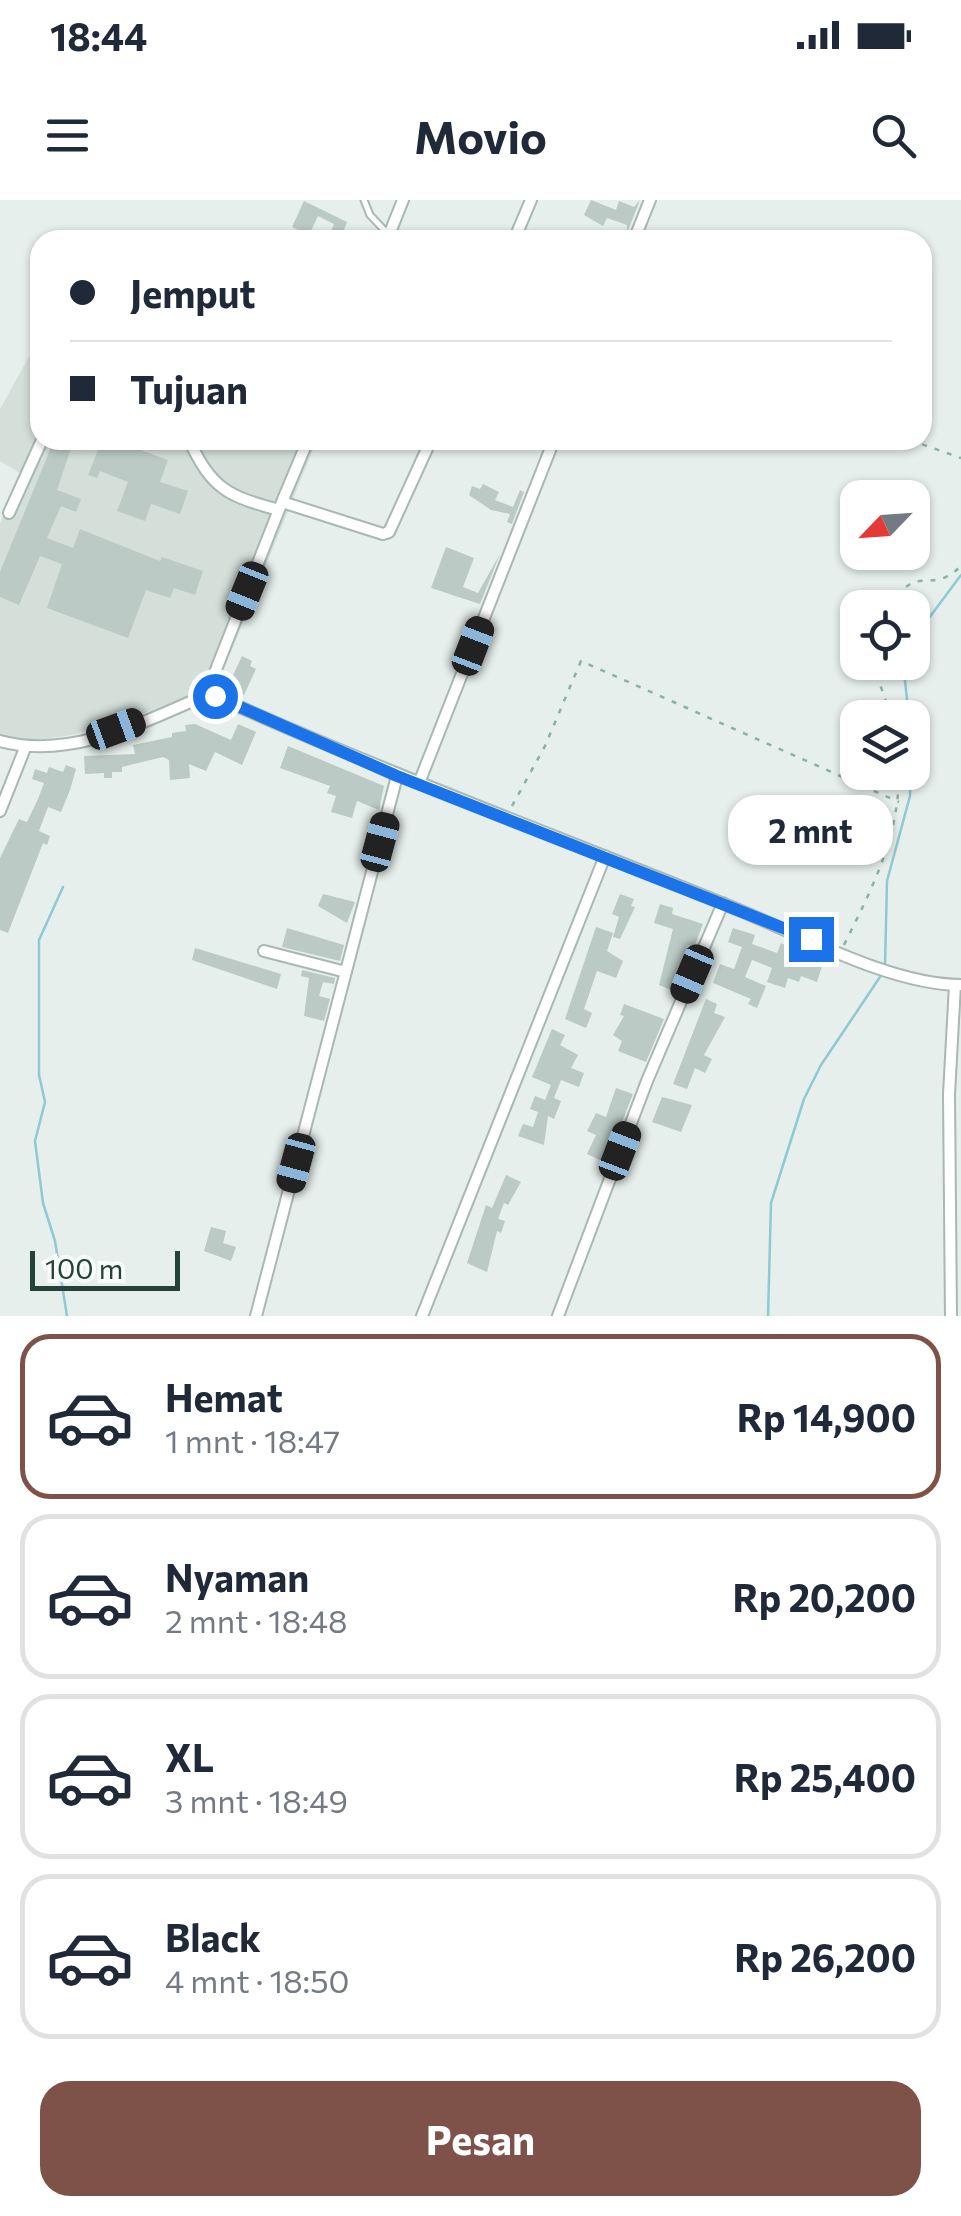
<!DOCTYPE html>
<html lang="id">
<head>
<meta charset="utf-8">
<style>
  :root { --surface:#fff; --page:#f6f6f7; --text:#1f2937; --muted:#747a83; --line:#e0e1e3; --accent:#7f5249 }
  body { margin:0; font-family:Commissioner,sans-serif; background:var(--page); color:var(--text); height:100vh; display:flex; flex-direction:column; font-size:38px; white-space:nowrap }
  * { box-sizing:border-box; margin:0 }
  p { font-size:32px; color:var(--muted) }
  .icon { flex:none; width:55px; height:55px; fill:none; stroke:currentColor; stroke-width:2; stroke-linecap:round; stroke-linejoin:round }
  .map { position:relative; height:1116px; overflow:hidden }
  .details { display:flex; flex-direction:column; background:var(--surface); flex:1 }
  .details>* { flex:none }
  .top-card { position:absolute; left:30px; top:30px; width:902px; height:220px; border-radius:30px; box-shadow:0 2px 8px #0004; display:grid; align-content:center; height:220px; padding:0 40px; background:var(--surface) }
  .needle { width:65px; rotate:245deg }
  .tools { position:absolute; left:840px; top:280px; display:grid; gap:20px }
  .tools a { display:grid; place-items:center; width:90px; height:90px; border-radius:20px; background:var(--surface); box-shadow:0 2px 8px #0004; font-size:50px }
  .scale { position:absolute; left:30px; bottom:25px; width:150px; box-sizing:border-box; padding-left:10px; border:5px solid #24423a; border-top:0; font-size:28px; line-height:35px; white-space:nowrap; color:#24423a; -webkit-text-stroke:8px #f7fbf9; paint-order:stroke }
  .end { position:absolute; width:45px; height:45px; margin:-22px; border:12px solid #1a73e8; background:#fff; box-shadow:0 0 0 5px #fff }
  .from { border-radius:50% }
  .bubble { position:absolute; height:70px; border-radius:30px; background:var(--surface); box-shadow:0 2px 8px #0004; font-size:32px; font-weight:700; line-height:70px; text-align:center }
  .car { position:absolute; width:30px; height:60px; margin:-30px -15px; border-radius:12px; box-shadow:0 0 8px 2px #0007; background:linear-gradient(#222 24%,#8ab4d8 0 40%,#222 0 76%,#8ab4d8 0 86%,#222 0) }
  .top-card b { display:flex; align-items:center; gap:35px; height:95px; font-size:38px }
  .top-card b+b { border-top:2px solid var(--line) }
  .top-card i { width:25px; height:25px; background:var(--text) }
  ul { padding:18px 0 0; list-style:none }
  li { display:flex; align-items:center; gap:30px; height:165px; margin:0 20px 15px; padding:0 20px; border:5px solid var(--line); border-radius:30px }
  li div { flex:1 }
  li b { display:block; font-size:38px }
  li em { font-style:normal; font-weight:700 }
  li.on { border-color:var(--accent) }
  li>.icon { width:90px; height:90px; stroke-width:1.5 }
  .action { display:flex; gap:20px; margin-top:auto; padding:20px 40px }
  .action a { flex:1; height:115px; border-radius:30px; background:var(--accent); color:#fff; font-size:40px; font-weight:700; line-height:115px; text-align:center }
  .status { display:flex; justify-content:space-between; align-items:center; height:70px; padding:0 50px; background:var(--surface); direction:ltr }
  .status svg { height:28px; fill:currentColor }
  header { display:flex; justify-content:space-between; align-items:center; height:130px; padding:0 40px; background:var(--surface); font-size:45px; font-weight:700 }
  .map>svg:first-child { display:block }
  .built { fill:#d4dfda }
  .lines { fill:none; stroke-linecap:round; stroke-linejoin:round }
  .stream { stroke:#8ec9d4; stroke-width:2.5 }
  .building { fill:#bbcac4 }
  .service-casing { stroke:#a8b8b2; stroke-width:9 }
  .minor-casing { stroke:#a8b8b2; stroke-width:14 }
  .path { stroke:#86b3a5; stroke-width:2.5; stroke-dasharray:5 8; stroke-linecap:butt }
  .service { stroke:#fff; stroke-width:5 }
  .minor { stroke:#fff; stroke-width:10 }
  .route { stroke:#1a73e8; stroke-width:12 }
</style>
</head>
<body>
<div class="status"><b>18:44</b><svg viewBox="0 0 49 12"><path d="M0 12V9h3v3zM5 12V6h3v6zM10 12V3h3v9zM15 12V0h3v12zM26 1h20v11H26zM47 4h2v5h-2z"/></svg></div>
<header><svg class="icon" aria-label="menu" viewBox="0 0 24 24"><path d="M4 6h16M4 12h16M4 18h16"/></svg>Movio<svg class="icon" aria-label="search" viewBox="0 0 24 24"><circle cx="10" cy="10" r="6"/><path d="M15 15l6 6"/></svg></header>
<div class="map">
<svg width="961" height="1116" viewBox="0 0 961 1116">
  <rect width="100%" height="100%" fill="#e6efeb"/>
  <path class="built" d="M40 137V240H317L215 491 72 535 27 541 0 534V324L20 273 0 261V209Z"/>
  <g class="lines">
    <path class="stream" d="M912 441 961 375
      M903 462 909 518
      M63 687 39 740V875L45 902 35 941 43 1003 55 1041 67 1116
      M885 766 887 681 910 596 912 541
      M768 1116 771 1003 804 899 821 865 882 774"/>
  </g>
  <path class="building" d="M591 0 616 10 619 1 634 7 640 0 627 33V25L607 18 603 26 584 15Z
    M304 1 347 22 340 40H328L334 24 318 16 309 35 292 27Z
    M54 240H74L57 290 81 299 76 312 61 306 47 338 73 348 80 329 160 361 162 357 203 371 195 395 174 388 170 398 146 390 128 438 47 408 62 364 40 356 19 405 0 397V372Z
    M102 240H142L138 249 168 260 160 282 188 291 180 314 151 304 145 321 117 311 128 282 100 271 97 278 88 275Z
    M483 284 499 292 495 300 513 307 520 290 524 292 512 324 507 322 510 314 491 310 469 295 472 286 480 289Z
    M446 347 474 358 463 387 478 393 500 354 480 404 431 388Z
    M242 456 252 461 250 466 256 469 244 495 227 488Z
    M195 524 231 540 238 524 256 532 242 565 215 552 206 571 189 564 190 578 170 580 169 560 163 557 122 567V572H112V578H104V573L85 574 84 556 135 554 133 545 172 537V533L186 531 185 525Z
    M288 546 384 586 379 610 357 601 352 618 331 612 336 596 327 593 330 586 280 568Z
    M66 565 76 569 70 590 61 612 48 607 39 631 50 636 47 645 43 643 8 733 0 730V658L19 619 27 622 38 599 44 583 32 579 35 569 47 573 49 567 63 572Z
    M323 694 355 702 347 723 318 706Z
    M620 694 634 699 631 706 635 707 620 739 613 737 619 717 612 714Z
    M660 704 673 708 672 714 703 724 694 747 688 745 674 791 659 785 673 729 654 723Z
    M596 727 613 733 607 751 623 761 616 778 597 771 584 809 592 813 586 828 565 819Z
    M287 728 344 745 340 761 282 747Z
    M733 728 755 735 752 744 777 753 781 743 823 763 817 782 801 776 799 782 788 778 785 788 767 782 772 768 752 760 745 777 766 786 757 808 748 804 751 799 713 783 720 764 734 769 742 747 728 742Z
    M195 748 281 774 277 789 192 760Z
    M302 770 335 778 334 784 323 782 319 796 330 799 324 821 304 816 309 778 301 776Z
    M706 799 717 804 714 813 725 817 704 855 712 859 705 873 695 868 687 889 673 884Z
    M624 804 664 819 646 862 618 851 622 841 613 835 624 816 620 815Z
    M552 829 565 835 560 845 578 855 571 868 584 873 579 887 561 880 554 898 561 901 554 919 548 916 544 945 518 936 523 924 533 927 538 912 530 909 535 896 545 900 551 885 532 877Z
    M616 888 633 894 606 963 587 954 596 935 587 931 596 913 606 917Z
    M662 897 692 905 681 932 652 922Z
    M506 975 521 982 508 1005 504 1003 498 1019 505 1021 501 1033 497 1031 487 1072 467 1063 486 1005 492 1008Z
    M211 1027 226 1031 223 1043 236 1047 231 1061 204 1051Z"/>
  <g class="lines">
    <g class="service-casing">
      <path id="service" d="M364 0 370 15 388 34"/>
    </g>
    <g class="minor-casing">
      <path id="minor" d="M387 40 403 0
        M514 40 531 0
        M634 40 650 0
        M189 240C212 289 227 296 279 310
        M282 302 308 240
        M9 313 42 240
        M206 495 282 302 383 334 389 332 431 240
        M0 541C69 560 142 523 206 495L215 496C382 571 554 635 724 704 794 731 888 785 961 785
        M419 583 554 240
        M0 611 25 548
        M264 751 346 772
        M256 1116 397 576
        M422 1116 605 656
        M558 1116 647 881 723 703
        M951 1116 949 894 955 785"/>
    </g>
    <path class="path" d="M910 240 961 258
      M891 408C917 359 928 398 961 366
      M872 462 892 518
      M512 606 545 546 581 461 899 602
      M844 745C872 688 899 638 899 572"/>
    <use href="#service" class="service"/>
    <use href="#minor" class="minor"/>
  </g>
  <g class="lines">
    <path class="route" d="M215 496 397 576 811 739"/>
  </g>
</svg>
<div class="tools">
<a><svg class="needle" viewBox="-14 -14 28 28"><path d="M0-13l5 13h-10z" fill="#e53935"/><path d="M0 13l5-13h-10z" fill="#747a83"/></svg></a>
<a><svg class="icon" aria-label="locate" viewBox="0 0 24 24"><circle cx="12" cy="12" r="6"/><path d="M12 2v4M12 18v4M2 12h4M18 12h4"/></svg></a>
<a><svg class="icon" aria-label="layers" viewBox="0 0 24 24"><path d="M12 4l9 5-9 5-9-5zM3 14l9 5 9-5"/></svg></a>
</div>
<div class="scale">100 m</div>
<i class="end from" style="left:215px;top:496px"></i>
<i class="end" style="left:811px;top:739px"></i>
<div class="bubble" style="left:728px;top:595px;width:165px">2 mnt</div>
<i class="car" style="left:247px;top:391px;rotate:202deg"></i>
<i class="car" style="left:473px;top:446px;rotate:21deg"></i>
<i class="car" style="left:116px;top:529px;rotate:70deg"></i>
<i class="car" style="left:380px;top:642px;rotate:15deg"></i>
<i class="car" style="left:692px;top:774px;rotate:203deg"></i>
<i class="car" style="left:620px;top:951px;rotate:21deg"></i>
<i class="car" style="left:296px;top:963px;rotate:195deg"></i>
<div class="top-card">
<b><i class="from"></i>Jemput</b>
<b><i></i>Tujuan</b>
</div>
</div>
<section class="details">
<ul>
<li class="on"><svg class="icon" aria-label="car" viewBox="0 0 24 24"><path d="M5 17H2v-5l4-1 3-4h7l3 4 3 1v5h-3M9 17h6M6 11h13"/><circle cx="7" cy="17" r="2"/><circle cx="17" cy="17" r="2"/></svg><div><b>Hemat</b><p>1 mnt · 18:47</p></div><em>Rp 14,900</em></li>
<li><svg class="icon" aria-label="car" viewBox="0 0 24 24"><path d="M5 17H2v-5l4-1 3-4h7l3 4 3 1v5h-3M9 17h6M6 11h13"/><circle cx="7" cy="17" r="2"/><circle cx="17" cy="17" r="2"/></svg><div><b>Nyaman</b><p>2 mnt · 18:48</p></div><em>Rp 20,200</em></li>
<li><svg class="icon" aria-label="car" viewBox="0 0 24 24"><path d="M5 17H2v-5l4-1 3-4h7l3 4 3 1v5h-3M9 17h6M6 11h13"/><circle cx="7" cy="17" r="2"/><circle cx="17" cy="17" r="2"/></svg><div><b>XL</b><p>3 mnt · 18:49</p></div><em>Rp 25,400</em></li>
<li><svg class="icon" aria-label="car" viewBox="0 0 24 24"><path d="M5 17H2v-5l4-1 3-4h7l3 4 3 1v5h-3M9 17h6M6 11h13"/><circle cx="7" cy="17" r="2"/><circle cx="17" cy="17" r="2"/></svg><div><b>Black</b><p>4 mnt · 18:50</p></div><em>Rp 26,200</em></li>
</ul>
<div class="action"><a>Pesan</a></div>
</section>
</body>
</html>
